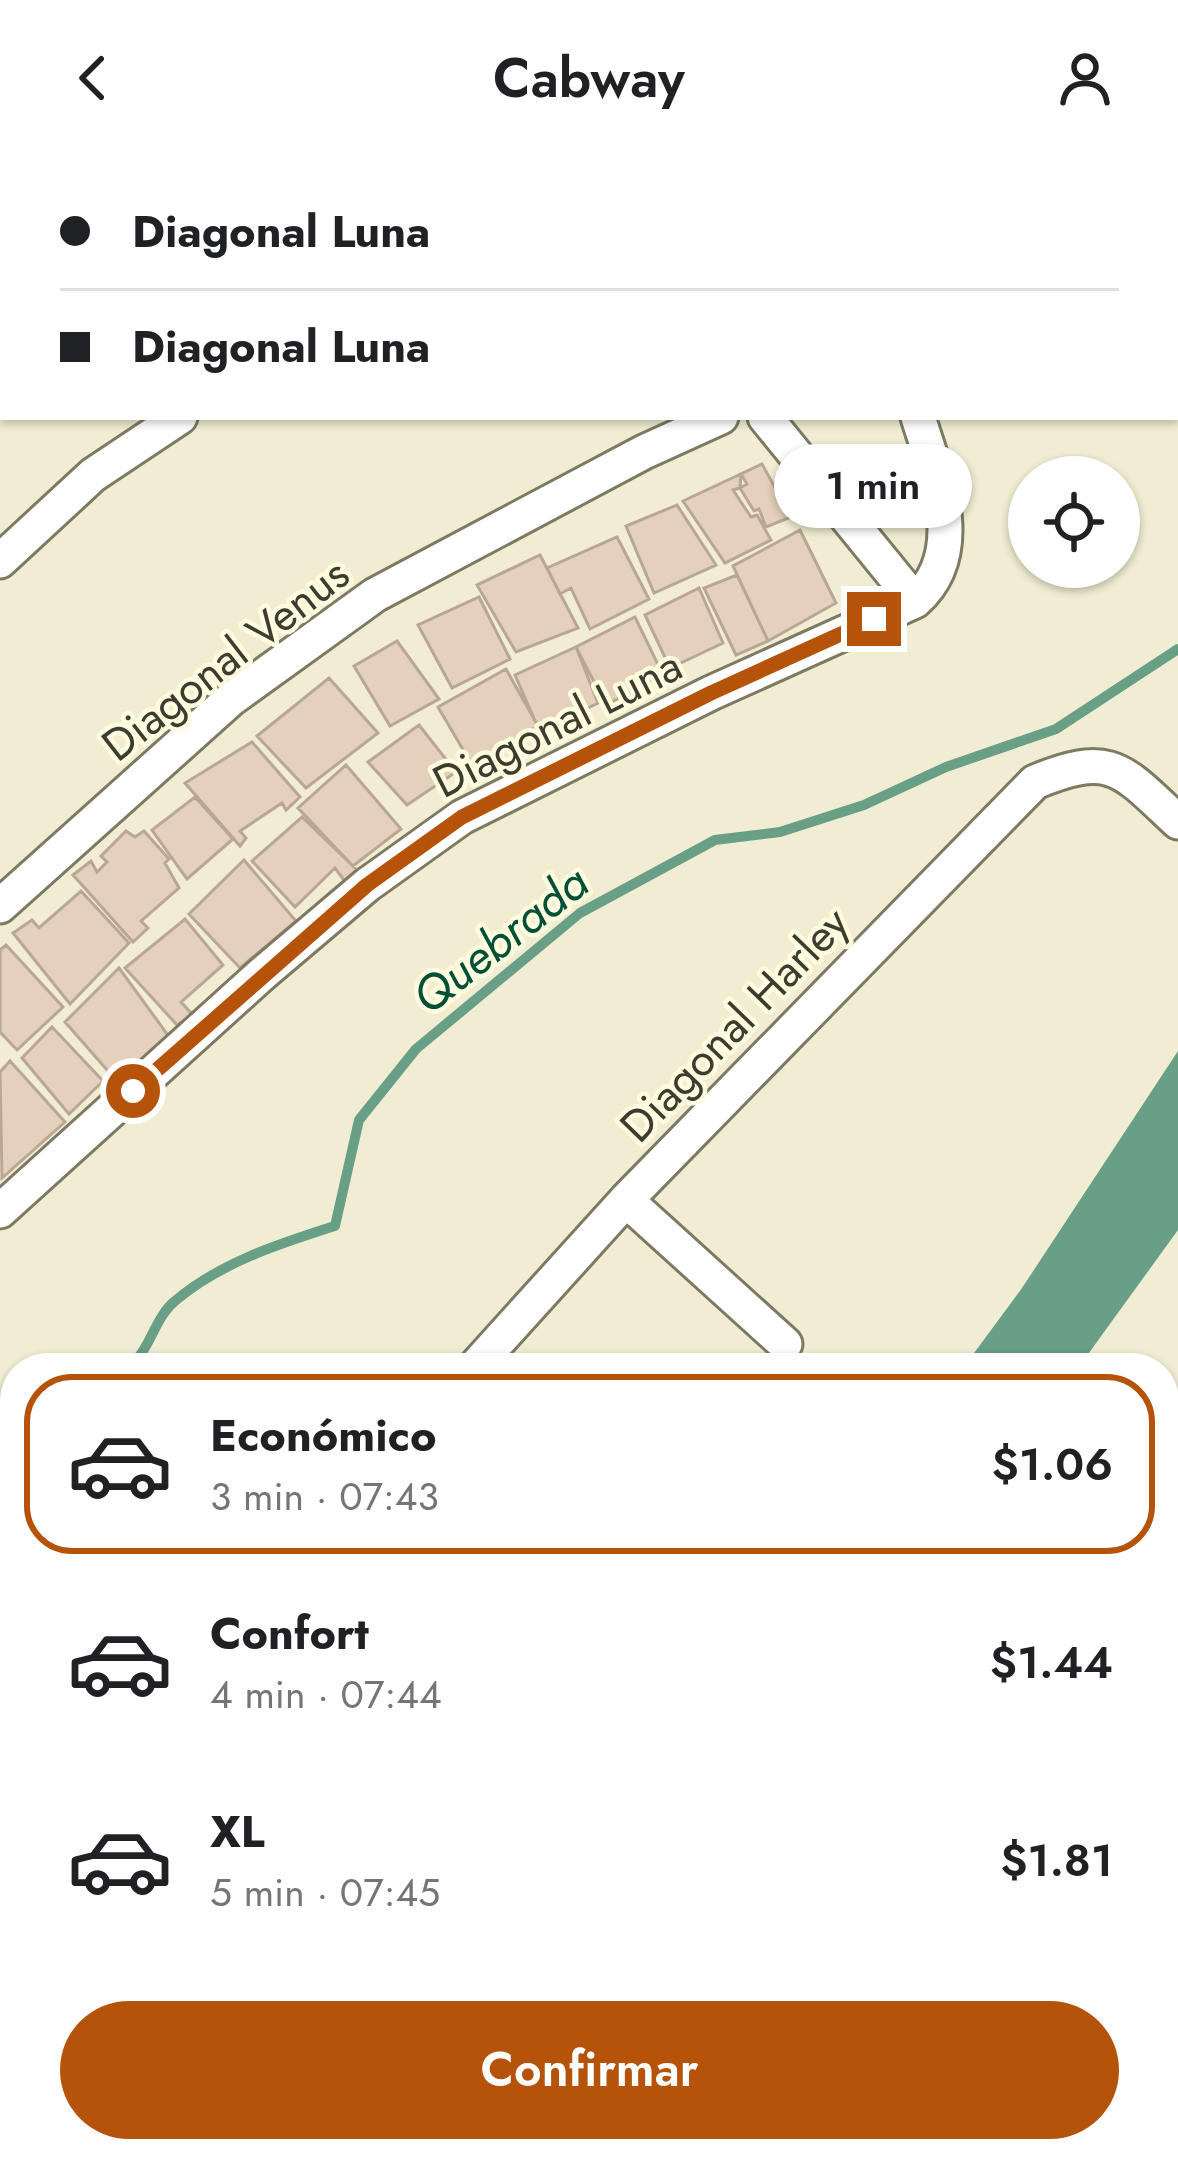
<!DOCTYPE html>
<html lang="es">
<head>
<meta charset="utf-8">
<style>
  :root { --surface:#fff; --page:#f2f2f2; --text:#202124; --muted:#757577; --line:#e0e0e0; --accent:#b45309 }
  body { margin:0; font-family:Jost,sans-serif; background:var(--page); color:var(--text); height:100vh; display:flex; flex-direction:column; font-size:45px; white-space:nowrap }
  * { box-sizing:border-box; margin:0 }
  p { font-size:39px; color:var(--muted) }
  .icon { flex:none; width:66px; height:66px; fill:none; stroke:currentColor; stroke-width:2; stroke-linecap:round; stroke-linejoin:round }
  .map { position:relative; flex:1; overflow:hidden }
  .sheet { position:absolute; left:0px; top:1197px; width:1179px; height:810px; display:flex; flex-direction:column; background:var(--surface); border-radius:48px 48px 0 0; box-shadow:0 3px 9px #0004 }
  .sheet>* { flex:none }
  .top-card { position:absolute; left:0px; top:0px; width:1179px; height:264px; box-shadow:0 3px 9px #0004; display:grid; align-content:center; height:264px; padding:0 60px; background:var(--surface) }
  .tools { position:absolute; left:1008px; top:300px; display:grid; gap:24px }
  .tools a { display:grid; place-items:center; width:132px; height:132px; border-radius:50%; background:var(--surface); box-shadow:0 3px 9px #0004; font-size:60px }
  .end { position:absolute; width:54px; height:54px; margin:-27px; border:15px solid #b45309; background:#fff; box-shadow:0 0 0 6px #fff }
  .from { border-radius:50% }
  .bubble { position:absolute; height:84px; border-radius:42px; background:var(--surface); box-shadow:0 3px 9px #0004; font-size:39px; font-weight:600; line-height:84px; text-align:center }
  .top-card b { display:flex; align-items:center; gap:42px; height:114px; font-size:45px }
  .top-card b+b { border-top:3px solid var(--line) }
  .top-card i { width:30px; height:30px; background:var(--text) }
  ul { padding:21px 0 0; list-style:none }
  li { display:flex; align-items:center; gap:36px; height:180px; margin:0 24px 18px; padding:0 36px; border:6px solid transparent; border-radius:48px }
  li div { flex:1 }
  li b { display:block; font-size:45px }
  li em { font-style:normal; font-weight:600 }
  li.current { border-color:var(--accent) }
  li>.icon { width:108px; height:108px; stroke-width:1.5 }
  .primary-button { display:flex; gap:24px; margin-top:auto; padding:24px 60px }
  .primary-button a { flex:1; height:138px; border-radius:72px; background:var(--accent); color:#fff; font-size:48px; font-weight:600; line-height:138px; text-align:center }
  header { display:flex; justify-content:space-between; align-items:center; height:156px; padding:0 60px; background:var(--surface); font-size:54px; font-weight:600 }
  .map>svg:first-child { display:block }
  .water { fill:#689f86 }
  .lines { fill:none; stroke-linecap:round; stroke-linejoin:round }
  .stream { stroke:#689f86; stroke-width:10 }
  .building { fill:#e4d0bb; stroke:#b9a792; stroke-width:3 }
  .street-casing { stroke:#7e7a62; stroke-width:39 }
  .street { stroke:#fff; stroke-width:33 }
  .route { stroke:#b45309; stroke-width:15 }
  .labels { text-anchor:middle; stroke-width:9; stroke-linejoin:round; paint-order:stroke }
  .street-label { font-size:45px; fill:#3d3c31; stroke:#fefbdf }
  .water-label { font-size:48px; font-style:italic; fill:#024f37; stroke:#fefbdf }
</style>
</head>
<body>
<header><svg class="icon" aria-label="back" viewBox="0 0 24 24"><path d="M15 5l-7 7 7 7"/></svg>Cabway<svg class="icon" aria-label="person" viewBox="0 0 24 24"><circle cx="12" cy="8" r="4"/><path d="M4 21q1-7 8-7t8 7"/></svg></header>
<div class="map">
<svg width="1178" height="2007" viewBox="0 0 1178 2007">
  <rect width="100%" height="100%" fill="#f1edd2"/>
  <path class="water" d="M1178 895V1074L1078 1212H963L1022 1132Z
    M455 1992H568L562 2007H452Z"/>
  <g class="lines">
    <path class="stream" d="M128 1212C151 1194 154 1162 175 1145 221 1106 279 1088 335 1070L359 964 416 893 580 757 715 684 780 676 864 649 946 611 1056 573 1178 493
      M0 1279 15 1274"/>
  </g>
  <path class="building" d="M762 308 791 361 766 371 759 353 754 355 740 332 747 328 741 318Z
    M741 318 740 332 733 334 751 361 757 359 771 384 725 407 683 345Z
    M677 349 716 409 654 437 626 370Z
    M800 374 836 447 768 485 733 410Z
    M617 381 649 443 590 473 571 432 560 438 547 412Z
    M540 399 578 472 516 496 477 429Z
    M737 419 768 485 736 499 704 432Z
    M699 432 723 487 670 512 645 459Z
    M479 441 510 503 452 532 418 469Z
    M635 461 663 519 606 549 576 491Z
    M397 485 439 543 390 570 354 510Z
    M576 491 598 547 540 576 515 519Z
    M506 513 538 570 472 609 438 551Z
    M329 522 378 577 306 632 257 580Z
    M419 569 456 616 407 649 368 606Z
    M252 586 300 641 286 654 282 647 240 675 246 682 240 690 185 627Z
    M346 609 401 673 353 710 298 652Z
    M195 641 233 683 187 723 152 674Z
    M302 661 358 715 346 727 335 712 295 751 252 705Z
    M126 675 135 681 144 675 169 703 165 707 179 732 141 765 148 772 133 786 73 719 91 705 97 716 107 706 101 700Z
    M244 704 296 765 240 812 189 758Z
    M81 735 129 787 70 848 13 777 32 764 39 772Z
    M185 763 223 809 181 846 193 859 177 869 125 812Z
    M6 789 63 851 17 894 0 876V794Z
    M119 812 170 882 115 923 65 866Z
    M52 871 103 925 69 958 22 902Z
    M10 905 65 966 2 1022 0 916Z"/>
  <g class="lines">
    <g class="street-casing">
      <path id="street" d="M584 0 586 3
        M837 0 838 3
        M163 3 169 0
        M0 105 3 103
        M765 261 915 445
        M0 405 93 319 180 261
        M0 750 231 543 375 439 644 296 721 261
        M626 1044 785 1188
        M0 1055 262 818 367 729 462 661 711 537 915 445C970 396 936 319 918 261
        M474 1212 626 1044 1035 626C1112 594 1122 614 1178 666
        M0 1720 15 1708
        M0 1749 15 1789
        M1164 1792 1178 1761
        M90 1992 96 2007
        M294 2007 303 1992
        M1076 2007 1082 1992"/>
    </g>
    <use href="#street" class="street"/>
  </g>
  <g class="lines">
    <path class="route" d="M133 935 367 729 462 661 711 537 874 463"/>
  </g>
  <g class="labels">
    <g class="street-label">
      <text transform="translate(225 503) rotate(-38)" y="16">Diagonal Venus</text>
      <text transform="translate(557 567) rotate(-27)" y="16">Diagonal Luna</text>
      <text transform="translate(734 868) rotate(-46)" y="16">Diagonal Harley</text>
    </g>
    <g class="water-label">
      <text transform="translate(500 783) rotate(-38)" y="17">Quebrada</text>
    </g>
  </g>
</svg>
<div class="tools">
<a><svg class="icon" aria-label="locate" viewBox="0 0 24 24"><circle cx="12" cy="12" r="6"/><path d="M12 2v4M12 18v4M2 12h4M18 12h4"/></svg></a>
</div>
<i class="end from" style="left:133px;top:935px"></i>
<i class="end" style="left:874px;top:463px"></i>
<div class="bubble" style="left:774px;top:288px;width:198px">1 min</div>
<div class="top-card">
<b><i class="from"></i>Diagonal Luna</b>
<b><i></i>Diagonal Luna</b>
</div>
<section class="sheet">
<ul>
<li class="current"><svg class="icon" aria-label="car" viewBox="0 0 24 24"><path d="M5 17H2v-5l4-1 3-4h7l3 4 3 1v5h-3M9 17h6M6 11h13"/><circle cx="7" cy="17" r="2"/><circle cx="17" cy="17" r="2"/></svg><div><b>Económico</b><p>3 min · 07:43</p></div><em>$1.06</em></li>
<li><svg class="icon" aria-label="car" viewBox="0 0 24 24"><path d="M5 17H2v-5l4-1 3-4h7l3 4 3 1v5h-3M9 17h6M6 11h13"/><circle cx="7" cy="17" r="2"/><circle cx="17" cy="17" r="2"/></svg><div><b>Confort</b><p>4 min · 07:44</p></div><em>$1.44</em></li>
<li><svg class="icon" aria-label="car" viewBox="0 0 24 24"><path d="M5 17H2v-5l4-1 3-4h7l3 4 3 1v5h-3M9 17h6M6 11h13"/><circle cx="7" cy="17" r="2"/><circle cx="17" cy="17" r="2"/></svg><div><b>XL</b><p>5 min · 07:45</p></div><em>$1.81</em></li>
</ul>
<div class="primary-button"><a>Confirmar</a></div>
</section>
</div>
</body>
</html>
